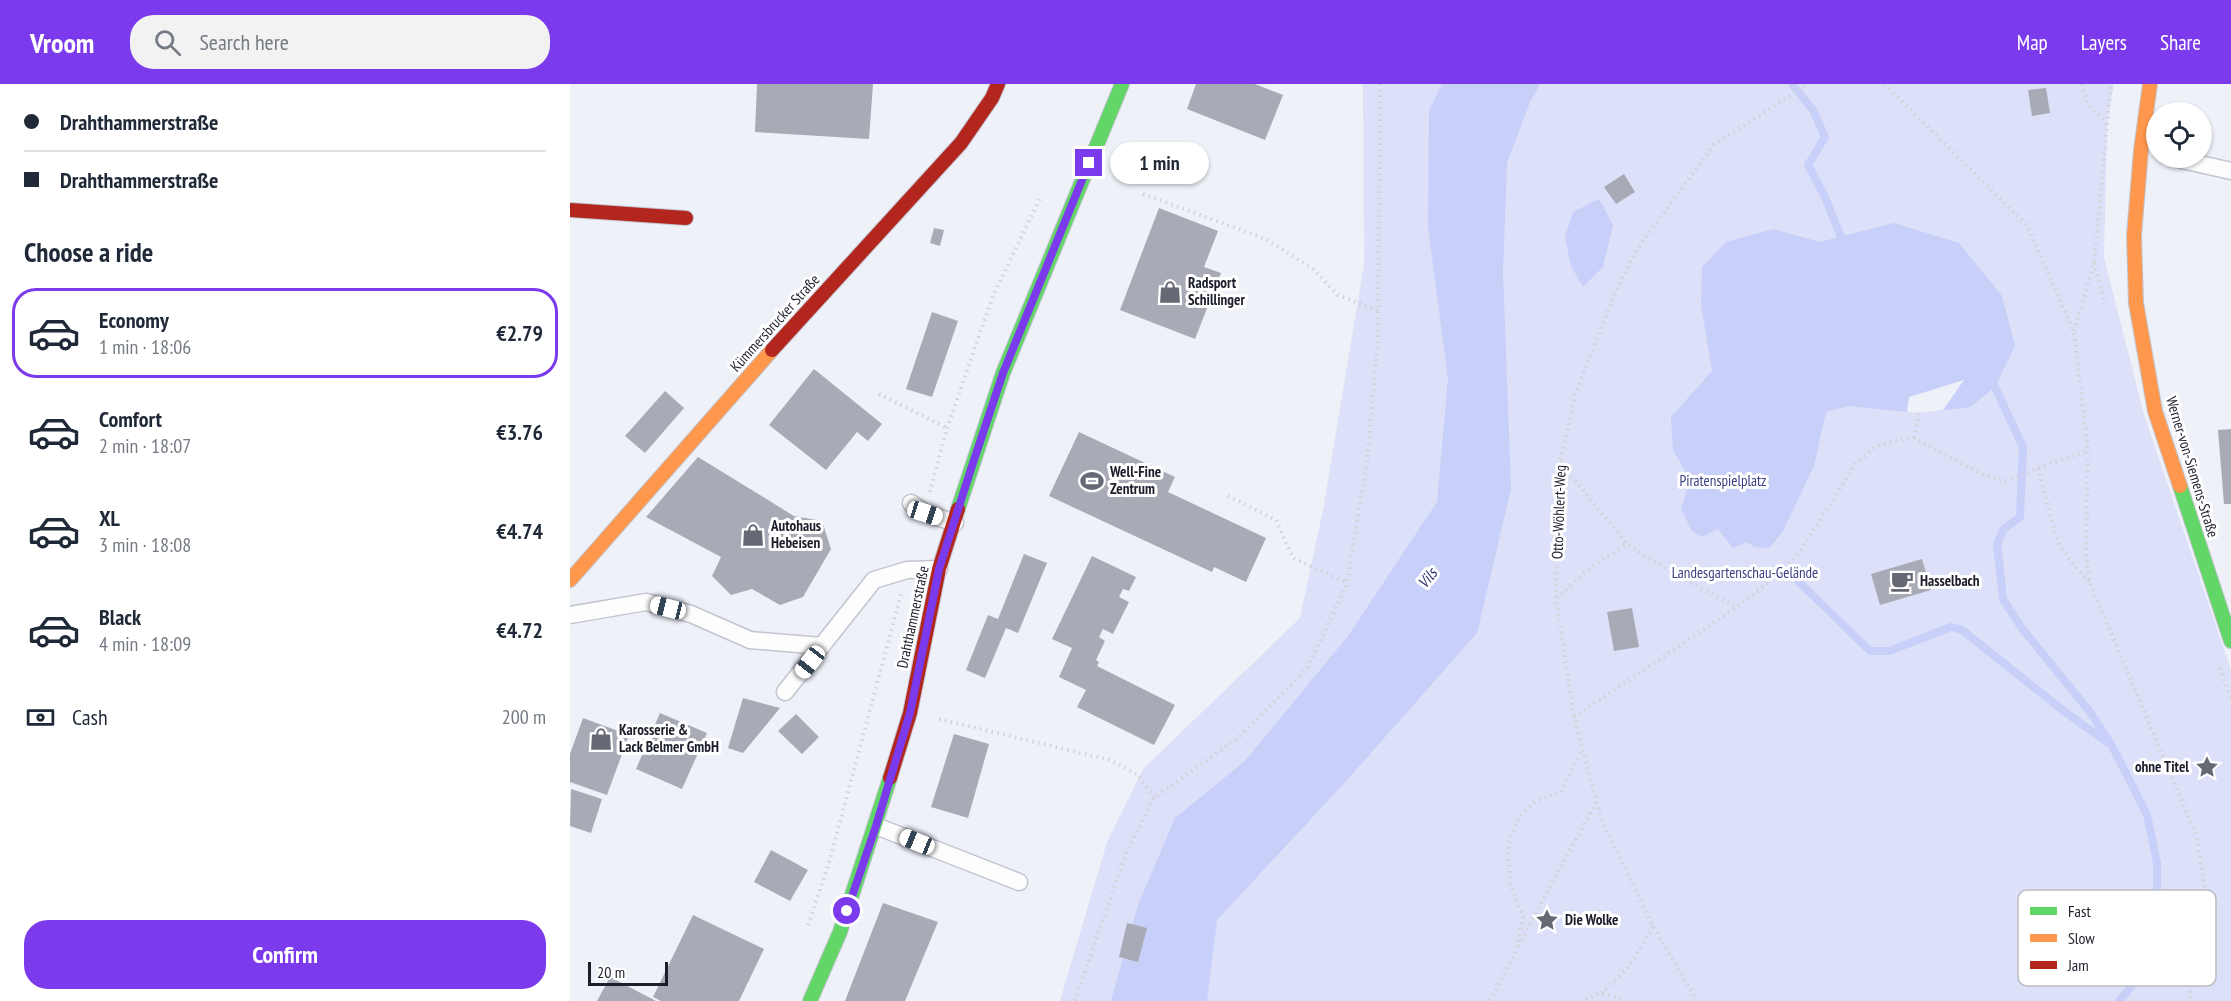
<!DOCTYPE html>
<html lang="en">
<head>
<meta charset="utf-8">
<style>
  :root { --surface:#fff; --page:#f2f2f3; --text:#1f2937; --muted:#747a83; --line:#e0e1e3; --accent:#7c3aed }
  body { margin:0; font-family:"PT Sans Narrow",sans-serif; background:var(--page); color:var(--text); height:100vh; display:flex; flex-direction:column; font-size:22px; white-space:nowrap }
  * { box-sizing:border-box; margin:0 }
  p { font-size:20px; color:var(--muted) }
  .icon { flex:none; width:33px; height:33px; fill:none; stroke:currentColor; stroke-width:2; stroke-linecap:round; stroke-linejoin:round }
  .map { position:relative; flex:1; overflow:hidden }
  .panel { display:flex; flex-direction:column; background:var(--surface); width:570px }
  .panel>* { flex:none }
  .hud { display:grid; align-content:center; height:132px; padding:0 24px; background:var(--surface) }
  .fabs { position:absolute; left:1576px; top:18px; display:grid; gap:12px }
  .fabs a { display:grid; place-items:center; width:66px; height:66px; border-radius:50%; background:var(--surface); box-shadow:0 2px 4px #0004; font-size:30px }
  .scale { position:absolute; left:18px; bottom:15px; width:80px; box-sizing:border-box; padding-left:6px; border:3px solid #1c1e2b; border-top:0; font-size:16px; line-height:21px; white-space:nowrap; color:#1c1e2b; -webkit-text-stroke:4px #fff; paint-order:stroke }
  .end { position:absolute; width:27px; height:27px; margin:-14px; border:8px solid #7c3aed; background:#fff; box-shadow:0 0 0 3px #fff }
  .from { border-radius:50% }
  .bubble { position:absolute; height:42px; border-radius:21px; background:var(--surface); box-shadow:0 2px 4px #0004; font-size:20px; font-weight:800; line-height:42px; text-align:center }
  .car { position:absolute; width:18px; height:36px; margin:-18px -9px; border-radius:8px; box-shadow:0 0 4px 2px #0007; background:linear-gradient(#fff 24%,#345 0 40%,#fff 0 76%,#345 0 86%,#fff 0) }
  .hud b { display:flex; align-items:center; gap:21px; height:57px; font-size:22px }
  .hud b+b { border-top:2px solid var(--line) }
  .hud i { width:15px; height:15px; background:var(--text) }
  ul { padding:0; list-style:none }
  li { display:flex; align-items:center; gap:18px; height:90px; margin:0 12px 9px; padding:0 12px; border:3px solid transparent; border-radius:24px }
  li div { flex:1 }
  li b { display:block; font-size:22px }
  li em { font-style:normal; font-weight:800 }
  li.on { border-color:var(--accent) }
  li>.icon { width:54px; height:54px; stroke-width:1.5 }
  h2 { padding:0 24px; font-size:27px; line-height:72px }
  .pay { display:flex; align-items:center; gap:15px; height:66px; padding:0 24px; font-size:22px }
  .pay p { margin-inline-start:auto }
  .button { display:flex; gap:12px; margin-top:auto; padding:12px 24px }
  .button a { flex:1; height:69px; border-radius:24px; background:var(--accent); color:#fff; font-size:24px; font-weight:800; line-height:69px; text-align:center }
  header { display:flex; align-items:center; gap:36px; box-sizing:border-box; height:84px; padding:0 30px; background:var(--accent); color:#fff }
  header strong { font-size:28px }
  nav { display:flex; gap:33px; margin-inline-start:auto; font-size:21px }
  .search { width:420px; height:54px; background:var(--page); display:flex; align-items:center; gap:15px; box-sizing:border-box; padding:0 21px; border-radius:24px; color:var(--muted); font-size:22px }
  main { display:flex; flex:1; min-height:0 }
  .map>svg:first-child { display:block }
  .green { fill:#dce0f8 }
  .water { fill:#c8cff8 }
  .pier { fill:#eff1f9 }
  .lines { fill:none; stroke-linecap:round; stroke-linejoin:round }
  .stream { stroke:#c8cff8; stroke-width:8 }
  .building { fill:#a8aab6 }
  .lane-casing { stroke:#c2c4cf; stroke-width:19 }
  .fast-casing { stroke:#c2c4cf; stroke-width:16 }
  .slow-casing { stroke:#c2c4cf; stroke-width:16 }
  .jam-casing { stroke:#c2c4cf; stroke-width:16 }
  .path { stroke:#d1d3d6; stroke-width:4; stroke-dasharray:1.5 4.5; stroke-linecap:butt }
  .lane { stroke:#fdfdfe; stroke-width:16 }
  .fast { stroke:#63d668; stroke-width:14 }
  .slow { stroke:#ff974d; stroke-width:14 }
  .jam { stroke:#b3261e; stroke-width:14 }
  .route { stroke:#7c3aed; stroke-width:8 }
  .labels { text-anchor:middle; stroke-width:6; stroke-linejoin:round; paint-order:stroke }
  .poi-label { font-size:15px; font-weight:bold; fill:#1c1e2b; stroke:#fff; text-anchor:start }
  .street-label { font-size:15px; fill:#1c1e2b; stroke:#fff }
  .park-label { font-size:15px; fill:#3b4182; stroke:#fff }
  .water-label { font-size:16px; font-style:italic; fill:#292c6c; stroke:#fff }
  .key { fill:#fff; stroke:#bbbcbf; stroke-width:1.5 }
  .key-label { font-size:16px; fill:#1c1e2b }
</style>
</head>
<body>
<header>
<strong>Vroom</strong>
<div class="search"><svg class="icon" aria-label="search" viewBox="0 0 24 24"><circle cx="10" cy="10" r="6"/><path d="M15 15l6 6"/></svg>Search here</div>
<nav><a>Map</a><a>Layers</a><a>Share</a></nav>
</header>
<main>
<section class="panel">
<div class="hud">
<b><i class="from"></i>Drahthammerstraße</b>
<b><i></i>Drahthammerstraße</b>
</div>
<h2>Choose a ride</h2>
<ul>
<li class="on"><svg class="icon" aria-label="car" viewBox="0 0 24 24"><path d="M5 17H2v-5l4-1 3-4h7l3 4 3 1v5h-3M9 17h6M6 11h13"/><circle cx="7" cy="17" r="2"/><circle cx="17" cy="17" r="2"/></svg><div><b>Economy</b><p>1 min · 18:06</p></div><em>€2.79</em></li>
<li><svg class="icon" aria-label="car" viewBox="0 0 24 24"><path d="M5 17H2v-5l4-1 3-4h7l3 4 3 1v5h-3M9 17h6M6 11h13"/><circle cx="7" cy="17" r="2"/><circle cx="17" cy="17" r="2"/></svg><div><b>Comfort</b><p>2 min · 18:07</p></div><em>€3.76</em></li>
<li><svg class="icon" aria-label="car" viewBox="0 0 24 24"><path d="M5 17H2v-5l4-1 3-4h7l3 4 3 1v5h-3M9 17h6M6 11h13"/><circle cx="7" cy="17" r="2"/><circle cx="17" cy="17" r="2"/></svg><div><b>XL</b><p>3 min · 18:08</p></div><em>€4.74</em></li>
<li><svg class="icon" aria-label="car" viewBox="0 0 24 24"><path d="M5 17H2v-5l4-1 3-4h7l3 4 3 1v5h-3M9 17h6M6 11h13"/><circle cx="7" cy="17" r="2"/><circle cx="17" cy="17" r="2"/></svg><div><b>Black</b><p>4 min · 18:09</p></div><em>€4.72</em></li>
</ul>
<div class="pay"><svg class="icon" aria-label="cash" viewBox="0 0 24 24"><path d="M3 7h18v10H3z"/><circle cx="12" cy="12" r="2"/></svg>Cash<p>200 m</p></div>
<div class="button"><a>Confirm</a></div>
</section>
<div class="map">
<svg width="1661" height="917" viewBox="0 0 1661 917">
  <rect width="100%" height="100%" fill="#eff1f9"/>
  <path class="green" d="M793 0H1544L1537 40 1534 173 1574 331 1661 586V917H490L537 758 573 685 730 534 754 421 794 181Z"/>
  <path class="water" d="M872 0H970L960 18 937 79 933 188 941 405 907 549 778 695 647 836 637 917H541L568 821 605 734 675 677 778 552 867 418 878 295 858 143 859 27Z
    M1029 115 1043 141 1033 183 1013 203 1001 182 995 153 1003 128Z
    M1324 139 1389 159 1432 212 1445 262 1425 303 1400 323 1349 329 1278 322 1256 328 1244 382 1212 449 1199 464 1185 463 1176 458 1163 464 1148 445 1132 453 1122 447 1111 425 1120 396 1103 366 1101 333 1142 287 1131 220 1132 183 1156 158 1204 145 1250 158Z"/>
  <path class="pier" d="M1394 296 1373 326 1349 329 1337 328 1339 313Z"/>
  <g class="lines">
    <path class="stream" d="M1222 0 1243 26 1255 53 1238 81 1254 111 1271 153
      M1425 303 1453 363 1450 433 1434 445 1427 460 1433 515 1451 543 1520 628 1542 662 1577 731 1587 779V816L1579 855 1564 899 1549 917
      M1229 498 1300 567H1319L1381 543 1392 546 1495 628 1537 658"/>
  </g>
  <path class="building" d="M187 0H303L299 55 185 48Z
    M626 0H685L713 11 695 56 617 25Z
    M1476 4 1480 29 1462 32 1458 6Z
    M1054 90 1065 108 1046 120 1034 103Z
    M589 124 648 147 634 183 651 189 625 255 550 226Z
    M364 144 374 146 370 162 360 159Z
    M362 228 388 237 362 313 336 305Z
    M244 285 312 340 298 357 287 348 256 386 199 341Z
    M95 307 114 324 75 369 55 352Z
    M1661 345V420H1654L1648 346Z
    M509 348 605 393 598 408 696 454 676 498 644 483 642 488 479 412Z
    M128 373 224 432 252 437 261 465 233 513 210 521 182 505 161 511 142 492 151 473 76 433Z
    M454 470 477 479 448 549 436 544 415 594 396 586 418 531 428 535Z
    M522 472 566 493 559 507 553 505 549 513 559 518 543 550 533 545 529 553 535 557 526 576 529 578 527 582 605 621 584 661 507 623 516 606 489 593 502 564 482 555Z
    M1352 475 1361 506 1310 521 1301 490Z
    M1062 524 1069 563 1044 567 1037 528Z
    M173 614 210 624 173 669 158 664Z
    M90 629 137 649 112 705 66 685Z
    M226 630 249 653 232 670 208 647Z
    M13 634 59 651 37 711 0 698V670Z
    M384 650 419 660 398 734 361 723Z
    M1 705 32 715 21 749 0 742Z
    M201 766 238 786 220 817 184 798Z
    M313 819 368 838 335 917H275Z
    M123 831 194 865 169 917H91L83 913Z
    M557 839 577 844 568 878 549 873Z
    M40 893 86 917H27Z"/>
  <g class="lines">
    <g class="lane-casing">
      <path id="lane" d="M1603 74 1661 87
        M341 419 355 429 385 439
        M0 531 76 518 121 530 180 556 252 562
        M215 608 304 496 337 486 369 485
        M306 742 449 798"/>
    </g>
    <g class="fast-casing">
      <path id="fast" d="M1610 402 1661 557
        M388 425 433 289 552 0
        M240 917 270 848 320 694"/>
    </g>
    <g class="slow-casing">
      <path id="slow" d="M1580 0 1571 66 1564 152 1566 219 1585 327 1610 402
        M0 496 202 266"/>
    </g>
    <g class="jam-casing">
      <path id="jam" d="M0 126 116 134
        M202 266 391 59 422 14 428 0
        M320 694 340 629 369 485 388 425"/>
    </g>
    <path class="path" d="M1315 0 1457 141 1504 248 1518 367 1516 471 1520 499 1627 753 1639 831 1619 917
      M1511 0 1519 22 1537 40
      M573 110 696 155 743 185 768 211 808 227
      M1524 179 1535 219
      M1504 247 1524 179 1541 0
      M309 310 377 344
      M1344 354 1349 329
      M990 378 1057 460 1106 491 1167 523
      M1468 384 1487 456 1503 481 1520 498
      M360 408 377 344 423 212 471 112
      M658 412 706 436 723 474 776 498
      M987 514 1017 486 1057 460
      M1650 584 1661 616
      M1004 633 1167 523 1209 490 1233 463 1286 379 1306 362 1327 356 1344 354 1412 390 1428 396 1438 397 1473 382 1518 367
      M369 635 540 676 568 691 584 714
      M238 841 259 779 331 510
      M949 862C973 813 1001 766 1026 718
      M1031 909 1059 883 1083 842
      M505 917 556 769 584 714 669 653 736 586 776 503 797 378 808 254 810 0
      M920 917 946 867 953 833 940 799 938 762 949 732 966 717 992 707 1012 665
      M1010 917 1031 909 1056 917
      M1127 917 1083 842 1032 738 1004 633 986 514 990 378 1005 311 1046 207 1065 168 1144 61 1238 0"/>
    <use href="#lane" class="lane"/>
    <use href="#fast" class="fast"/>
    <use href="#slow" class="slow"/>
    <use href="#jam" class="jam"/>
  </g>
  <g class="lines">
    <path class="route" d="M277 827 306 742 340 629 369 485 402 382 433 289 519 79"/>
  </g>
  <defs>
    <g id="shop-bare" transform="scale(1.8)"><path d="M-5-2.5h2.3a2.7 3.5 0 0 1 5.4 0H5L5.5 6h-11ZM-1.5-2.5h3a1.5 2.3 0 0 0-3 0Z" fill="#666873" stroke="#fff" stroke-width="2.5" paint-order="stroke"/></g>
    <g id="stadium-bare" transform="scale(1.8)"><path d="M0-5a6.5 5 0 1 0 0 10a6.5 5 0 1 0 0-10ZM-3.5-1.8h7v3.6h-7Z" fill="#666873" stroke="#fff" stroke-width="2.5" paint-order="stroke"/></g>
    <g id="cafe-bare" transform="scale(1.8)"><path d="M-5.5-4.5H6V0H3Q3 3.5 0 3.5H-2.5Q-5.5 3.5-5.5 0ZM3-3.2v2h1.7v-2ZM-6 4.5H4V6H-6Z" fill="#666873" stroke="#fff" stroke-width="2.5" paint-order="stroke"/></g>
    <g id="sight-bare" transform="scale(1.8)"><path d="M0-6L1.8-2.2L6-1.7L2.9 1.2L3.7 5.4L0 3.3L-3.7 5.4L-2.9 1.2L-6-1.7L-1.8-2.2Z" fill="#666873" stroke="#fff" stroke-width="2.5" paint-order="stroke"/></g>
  </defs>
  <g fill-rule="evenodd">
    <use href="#shop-bare" x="600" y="208"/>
    <use href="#stadium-bare" x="522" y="397"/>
    <use href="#shop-bare" x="183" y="451"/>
    <use href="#cafe-bare" x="1332" y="497"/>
    <use href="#shop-bare" x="31" y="655"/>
    <use href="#sight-bare" x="1637" y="683"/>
    <use href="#sight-bare" x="977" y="836"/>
  </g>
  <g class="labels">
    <g class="poi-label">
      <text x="618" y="204">Radsport<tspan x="618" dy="17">Schillinger</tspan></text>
      <text x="540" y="393">Well-Fine<tspan x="540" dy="17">Zentrum</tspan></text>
      <text x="201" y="447">Autohaus<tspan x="201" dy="17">Hebeisen</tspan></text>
      <text x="1350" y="502">Hasselbach</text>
      <text x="49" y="651">Karosserie &amp;<tspan x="49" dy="17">Lack Belmer GmbH</tspan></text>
      <text x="1619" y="688" text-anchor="end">ohne Titel</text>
      <text x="995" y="841">Die Wolke</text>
    </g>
    <g class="street-label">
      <text transform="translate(205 239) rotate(-48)" y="5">Kümmersbrucker Straße</text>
      <text transform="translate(1622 383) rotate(73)" y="5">Werner-von-Siemens-Straße</text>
      <text transform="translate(989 428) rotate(-88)" y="5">Otto-Wöhlert-Weg</text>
      <text transform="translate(343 533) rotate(-78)" y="5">Drahthammerstraße</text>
    </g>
    <g class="park-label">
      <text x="1153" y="402">Piratenspielplatz</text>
      <text x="1175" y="494">Landesgartenschau-Gelände</text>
    </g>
    <g class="water-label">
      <text transform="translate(857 494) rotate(-52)" y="6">Vils</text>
    </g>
  </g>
  <rect x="1448" y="806" width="198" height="96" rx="9" class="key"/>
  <rect x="1460" y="823" width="27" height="8" fill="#63d668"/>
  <rect x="1460" y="850" width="27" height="8" fill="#ff974d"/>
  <rect x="1460" y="877" width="27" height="8" fill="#b3261e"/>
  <g class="key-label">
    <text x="1498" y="833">Fast</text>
    <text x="1498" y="860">Slow</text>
    <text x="1498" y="887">Jam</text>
  </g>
</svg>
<div class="fabs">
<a><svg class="icon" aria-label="locate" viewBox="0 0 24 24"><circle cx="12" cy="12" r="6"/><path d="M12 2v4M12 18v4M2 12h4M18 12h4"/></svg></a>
</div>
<div class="scale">20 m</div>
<i class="end from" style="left:277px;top:827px"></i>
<i class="end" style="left:519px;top:79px"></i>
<div class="bubble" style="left:540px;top:58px;width:99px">1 min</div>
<i class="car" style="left:355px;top:429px;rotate:108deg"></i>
<i class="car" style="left:98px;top:524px;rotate:284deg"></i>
<i class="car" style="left:240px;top:578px;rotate:218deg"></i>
<i class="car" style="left:347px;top:758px;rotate:292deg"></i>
</div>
</main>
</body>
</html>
